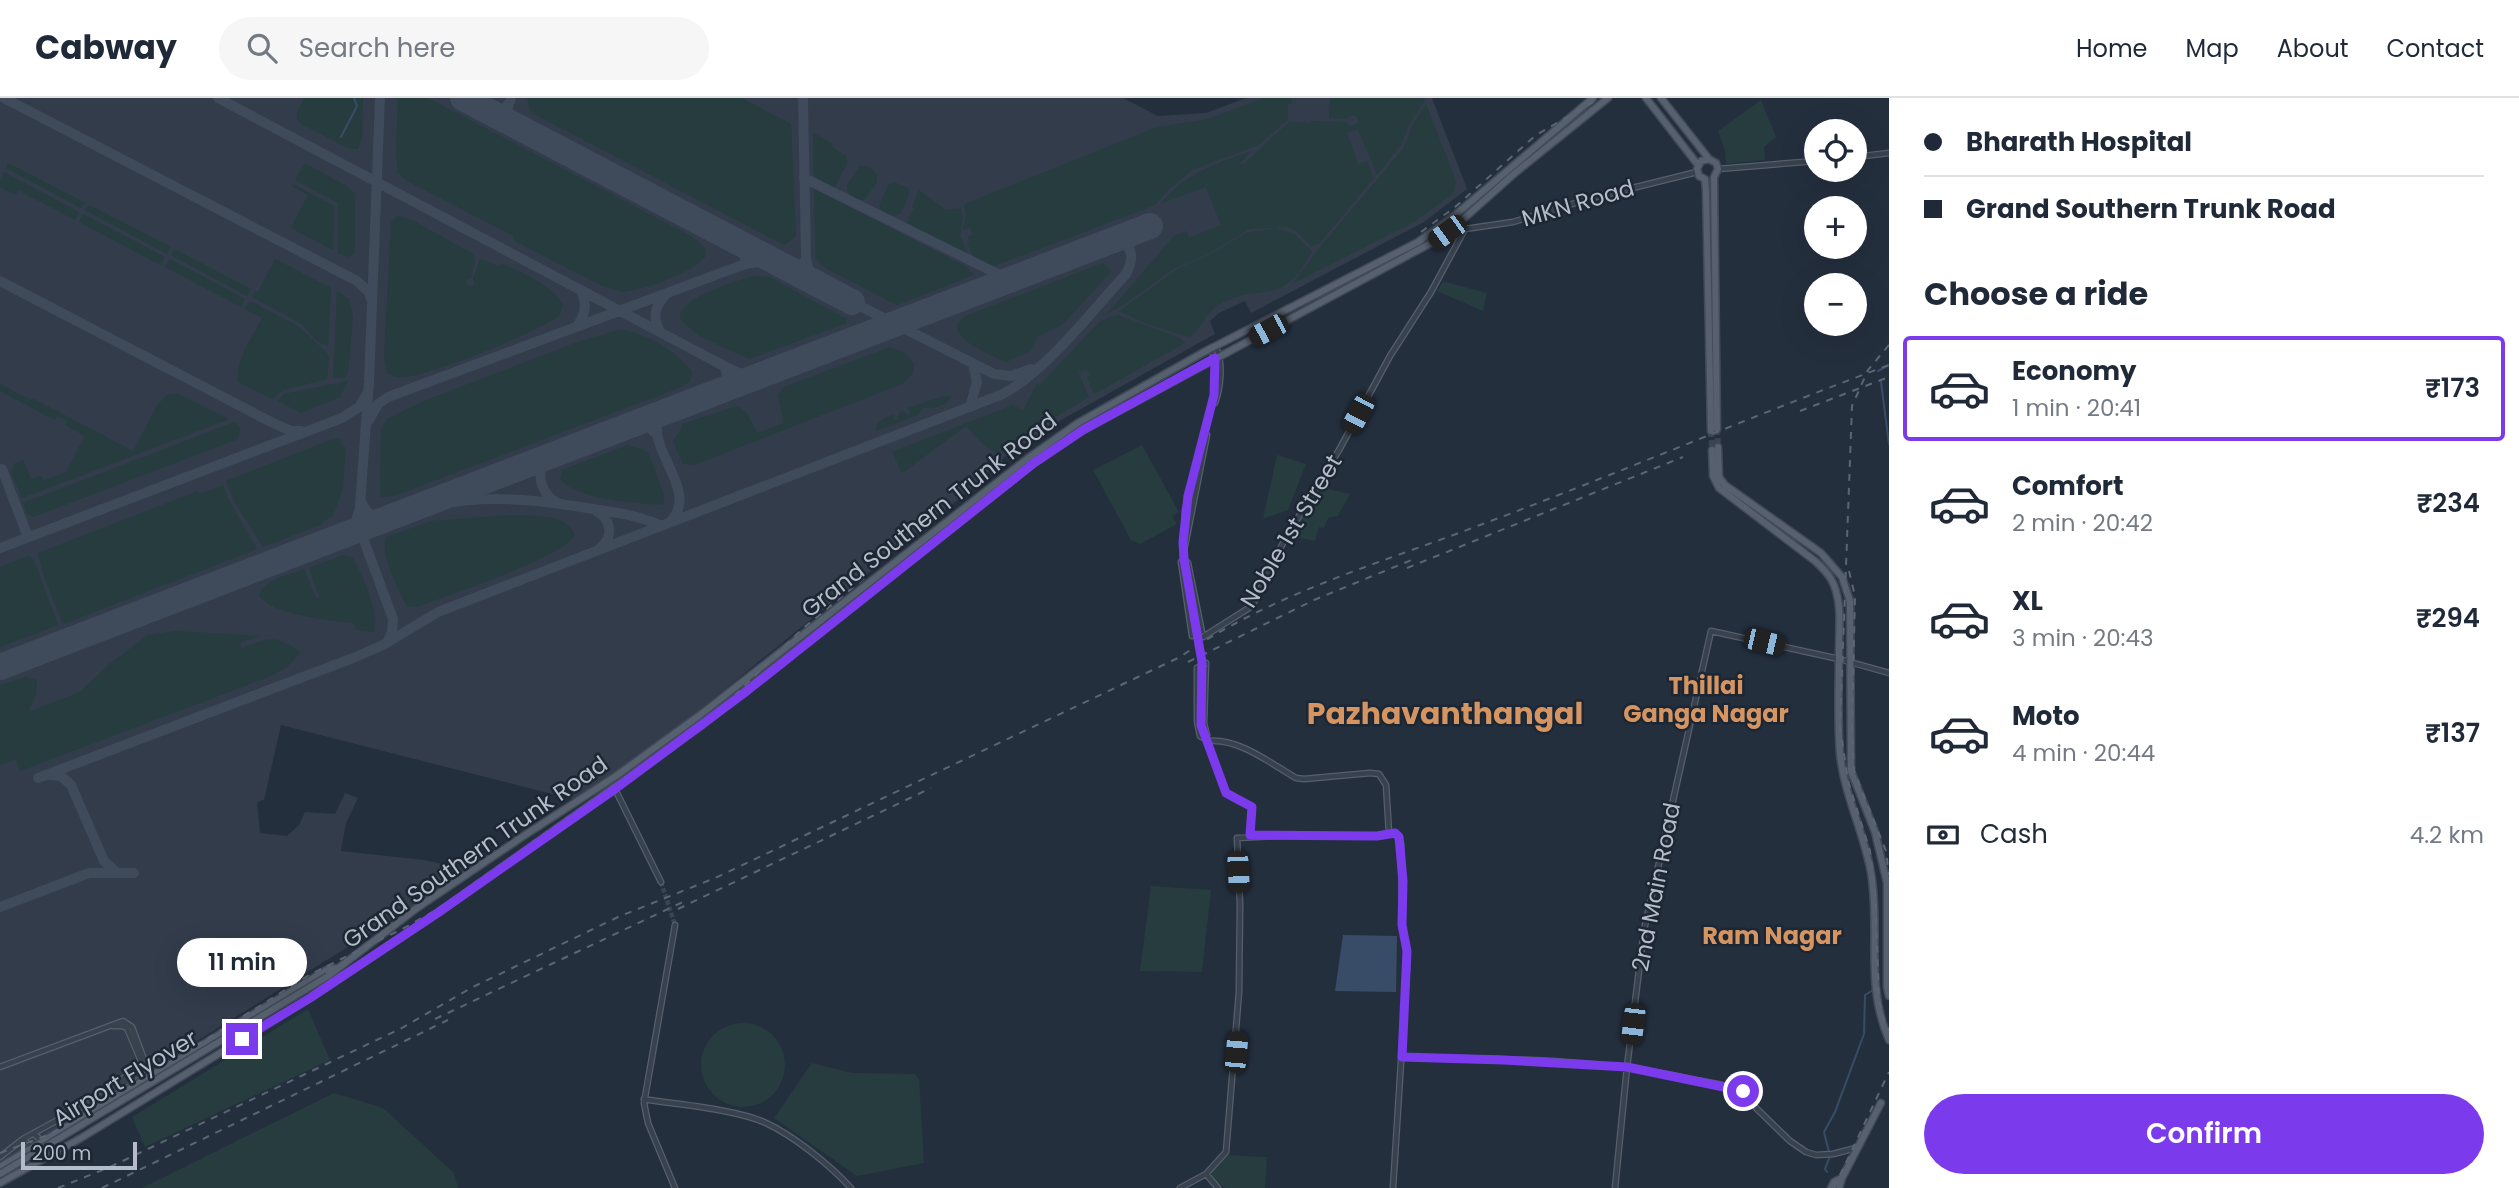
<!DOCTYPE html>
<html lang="en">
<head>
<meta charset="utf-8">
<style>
  :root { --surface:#fff; --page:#f6f6f7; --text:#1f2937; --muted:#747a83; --line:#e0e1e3; --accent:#7c3aed }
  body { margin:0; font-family:Poppins,sans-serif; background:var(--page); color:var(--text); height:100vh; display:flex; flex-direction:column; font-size:26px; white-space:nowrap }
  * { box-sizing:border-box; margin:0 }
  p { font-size:23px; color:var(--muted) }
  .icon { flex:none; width:38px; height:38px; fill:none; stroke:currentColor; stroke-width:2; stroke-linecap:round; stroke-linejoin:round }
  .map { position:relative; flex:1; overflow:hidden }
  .side { display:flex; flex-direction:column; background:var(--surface); width:630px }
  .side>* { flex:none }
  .banner { display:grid; align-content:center; height:154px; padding:0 35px; background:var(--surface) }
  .tools { position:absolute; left:1804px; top:21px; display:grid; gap:14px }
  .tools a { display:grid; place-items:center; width:63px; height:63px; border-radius:50%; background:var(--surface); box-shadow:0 7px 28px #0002; font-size:35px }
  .scale { position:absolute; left:21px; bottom:18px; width:116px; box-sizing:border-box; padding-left:7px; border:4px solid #b4bcc9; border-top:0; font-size:19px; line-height:24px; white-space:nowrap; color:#b4bcc9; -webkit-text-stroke:5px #1d2633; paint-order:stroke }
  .end { position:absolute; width:32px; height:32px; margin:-16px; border:9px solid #7c3aed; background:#fff; box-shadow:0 0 0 4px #fff }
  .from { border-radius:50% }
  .bubble { position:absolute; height:49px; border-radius:24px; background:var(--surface); box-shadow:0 7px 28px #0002; font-size:23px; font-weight:600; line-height:49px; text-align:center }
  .car { position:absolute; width:21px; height:42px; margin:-21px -10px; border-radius:9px; box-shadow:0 0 5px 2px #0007; background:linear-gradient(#222 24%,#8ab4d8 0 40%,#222 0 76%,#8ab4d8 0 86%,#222 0) }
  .banner b { display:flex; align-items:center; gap:24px; height:66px; font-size:26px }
  .banner b+b { border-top:2px solid var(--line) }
  .banner i { width:18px; height:18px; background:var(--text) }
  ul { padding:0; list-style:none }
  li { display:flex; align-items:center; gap:21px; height:105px; margin:0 14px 10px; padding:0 21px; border:4px solid transparent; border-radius:7px }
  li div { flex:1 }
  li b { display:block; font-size:26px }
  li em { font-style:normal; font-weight:600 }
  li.active { border-color:var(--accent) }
  li>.icon { width:63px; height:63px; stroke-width:1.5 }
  h2 { padding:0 35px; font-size:32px; line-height:84px }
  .pay { display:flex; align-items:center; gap:18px; height:77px; padding:0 35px; font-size:26px }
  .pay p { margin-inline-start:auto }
  .cta { display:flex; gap:14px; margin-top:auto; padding:14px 35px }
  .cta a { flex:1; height:80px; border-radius:42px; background:var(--accent); color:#fff; font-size:28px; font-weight:600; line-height:80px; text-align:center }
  header { display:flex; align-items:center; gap:42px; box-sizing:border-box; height:98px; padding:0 35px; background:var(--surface); border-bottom:2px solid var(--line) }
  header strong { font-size:33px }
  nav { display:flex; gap:38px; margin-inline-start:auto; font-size:24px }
  .search { width:490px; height:63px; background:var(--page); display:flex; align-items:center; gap:18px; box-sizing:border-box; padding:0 24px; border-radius:38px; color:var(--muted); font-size:26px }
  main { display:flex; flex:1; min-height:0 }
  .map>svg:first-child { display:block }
  .airport { fill:#323c4b }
  .green { fill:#263c3f }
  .water { fill:#394c67 }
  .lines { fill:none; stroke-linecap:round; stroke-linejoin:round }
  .stream { stroke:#394c67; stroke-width:2 }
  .taxiway { stroke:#3f4a5a; stroke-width:10 }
  .runway { stroke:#3f4a5a; stroke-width:26 }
  .minor-tunnel { stroke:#3a4453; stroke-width:4.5; stroke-dasharray:4.5 2; stroke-linecap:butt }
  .major-tunnel { stroke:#3a4453; stroke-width:6; stroke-dasharray:6 3; stroke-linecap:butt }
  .minor-casing { stroke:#565f6c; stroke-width:7 }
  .major-casing { stroke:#414a57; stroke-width:9 }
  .minor { stroke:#38414e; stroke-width:4.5 }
  .major { stroke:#56606e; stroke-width:6 }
  .rail { stroke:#5a6575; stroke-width:2; stroke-dasharray:7 7; stroke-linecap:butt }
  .minor-bridge-casing { stroke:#565f6c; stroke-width:7; stroke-linecap:butt }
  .major-bridge-casing { stroke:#414a57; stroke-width:9; stroke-linecap:butt }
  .minor-bridge { stroke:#38414e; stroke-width:4.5 }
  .major-bridge { stroke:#56606e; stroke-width:6 }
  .route { stroke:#7c3aed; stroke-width:9 }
  .labels { text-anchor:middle; stroke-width:5; stroke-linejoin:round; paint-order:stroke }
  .street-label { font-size:23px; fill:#b4bcc9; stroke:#1d2633 }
  .neighbourhood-label { font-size:24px; font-weight:bold; fill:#d59563; stroke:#1d2633 }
  .district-label { font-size:30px; font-weight:bold; fill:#d59563; stroke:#1d2633 }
</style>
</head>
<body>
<header>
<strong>Cabway</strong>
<div class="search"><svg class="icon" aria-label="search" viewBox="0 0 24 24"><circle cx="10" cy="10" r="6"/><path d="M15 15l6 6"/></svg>Search here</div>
<nav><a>Home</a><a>Map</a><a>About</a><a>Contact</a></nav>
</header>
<main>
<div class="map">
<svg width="1889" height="1090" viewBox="0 0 1889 1090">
  <rect width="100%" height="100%" fill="#242f3e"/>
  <path class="airport" d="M0 0H1123L1158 18 1206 15 1246 0H1432L1467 91 1424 124 1251 215 1245 203 1219 215 1210 223 1215 236 1047 330 1002 361V364L987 375 988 377 680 628 576 702 281 627 264 702 257 704 260 735 287 738 299 727 305 714 335 716 345 695 358 700 346 725 341 753 424 762 471 772 0 1066Z"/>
  <path class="green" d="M304 0H363L362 39 358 51 348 50 298 24 297 16Z
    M398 0H427L436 4 691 138 705 150 706 158 694 169 678 177 654 187 623 194 602 188 513 142 514 138 409 84 398 75 396 54Z
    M527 0H741L791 26 796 138 784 147 534 16 530 12Z
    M1264 0H1291L1292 6H1288V21L1259 47 1192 72 1167 93 1155 107 992 169 974 161 967 144 969 143 968 139 973 136 970 129 963 132 966 116 964 107 967 105 1157 29 1208 21Z
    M1330 0H1424L1425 3 1409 27 1401 47 1377 77 1358 31 1347 35 1358 66 1367 63 1374 80 1319 146 1311 148 1295 132 1287 129 1249 131 1208 156 1175 170 1122 208 1107 216 1174 138 1186 133 1189 140 1221 127 1206 89 1161 105C1184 76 1217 65 1252 53L1238 67 1245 65 1289 24 1310 25 1311 23 1345 24 1351 28 1358 25V20L1354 17 1344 21 1329 20Z
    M1761 2 1776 39 1764 49 1765 62 1726 66 1725 53 1718 33Z
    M1426 6 1456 83 1454 95 1414 124 1292 186 1319 150 1403 51 1413 26Z
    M813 35 832 45 831 48 846 58 847 66 834 90 814 78Z
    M8 65 85 105 81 110 6 70Z
    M305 65 348 89 355 96V153L352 157 348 159 338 155V105L295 82Z
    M860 68 870 69 877 77V84L864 102 855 100 847 93V87Z
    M4 74 79 114 75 122 18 92 15 97 0 89V82Z
    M894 84 908 90 909 97 901 115 894 118 882 113 879 108 888 87Z
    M293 86 334 108 333 152 291 130 308 97 292 88Z
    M814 91 967 169 974 177 897 207 822 168 816 160Z
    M919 92 946 112 961 110 963 119 960 138 970 160 907 125 914 110 912 109Z
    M89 107 171 149 167 156 85 112Z
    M83 116 165 159 161 167 79 124Z
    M397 118 412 122 473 156 475 163 471 180 466 182 467 187 473 188 475 185 473 181 480 161 498 168 501 165C522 175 549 185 563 206L560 217C541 233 427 279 402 279 396 280 392 278 387 275L384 258 391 124Z
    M1275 130 1295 136 1312 153C1282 213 1260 182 1219 207 1205 215 1201 231 1190 239L1149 227 1119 213 1179 170 1211 156 1246 135Z
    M174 151 251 191 247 198 171 157Z
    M170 161 245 201 241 209 165 169Z
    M275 161 331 190 328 249 317 243 302 226 252 199 255 193 258 194Z
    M1103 165 1111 174 1062 227 1038 238 1030 253 1006 264C995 259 955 243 957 228 958 226 961 221 963 219Z
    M755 178 769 179 847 221V225L749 261 699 238 680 221C680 198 736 183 755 178Z
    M1446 184 1487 195 1483 213 1437 193 1442 185Z
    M337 193 349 201 353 219 348 275 344 280H333Z
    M250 203 301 230 327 255 329 260 327 281 283 292 272 301 238 284C235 263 253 238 262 220L245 211Z
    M1118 217 1180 240 1185 245 1094 296 1087 279 1090 278 1087 271 1078 274 1089 299 1039 329 1004 353C989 358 977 338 966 328L902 375 892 354 1013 307 1023 312 1037 286 1040 287 1100 223Z
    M618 232C642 232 678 254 692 274L690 283 681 289 394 398 382 399 380 397 381 331 387 321 424 303 575 245Z
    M890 249 905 255 914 265 913 275 902 286 694 367 683 366 673 343 682 330V326L737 308 746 314 757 335 784 325 778 297 784 289Z
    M348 283 340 299 301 315 278 303 284 296Z
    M0 286 31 302 32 300 133 353 157 307 167 297 179 296 229 321 22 400 11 374 15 365 23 362 31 381 41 378 43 383 66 374 85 338 65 327 67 323 57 318 55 322 0 293Z
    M952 298C947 307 933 312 923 309L918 317 876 333C876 321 886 320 895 316L894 322H897L900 314 903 313 909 318 910 314 908 310 940 299Z
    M235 324 240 330 238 341 33 419 27 416 23 405Z
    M340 340 342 349H346L343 389 333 418 322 424V426L263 449 234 403 226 383 328 343Z
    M628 347 648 354 664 397V407C638 405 576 402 560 381L562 372Z
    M1142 347 1179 414 1172 418 1177 426 1140 446 1131 442 1093 372Z
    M1277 357 1306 366 1288 412 1263 421Z
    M223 387 227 399 257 451 63 526 44 479 38 455 198 393 199 396Z
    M1320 389 1350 396 1338 418 1328 420 1324 430 1319 429 1315 443 1289 438Z
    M510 417C528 418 568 415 575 437 562 460 450 496 420 508L408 509C399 495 380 454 386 439L432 423Z
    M343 457 352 459C364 479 378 511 374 534L357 532 353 525C330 522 272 517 259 498 263 481 289 477 304 471L316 500 319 499 309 470Z
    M28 458 33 461 36 467 58 527 0 549V469Z
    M175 533 260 538 240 545 241 550C269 541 270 535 298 552L299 556 287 569 271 578 20 673 16 661 0 667V587L25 579 37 582 36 597 28 614 80 594 107 568 148 537Z
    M1151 788 1211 792 1202 874 1140 873Z
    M308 911 330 962 145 1049 132 1019Z
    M701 967a42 42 0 1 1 84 0a42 42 0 1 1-84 0Z
    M812 965 852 975 915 976 919 981 924 1065 857 1078 774 1020Z
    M334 995 383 1010 454 1075 458 1090H142Z
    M1227 1057 1267 1059 1265 1090H1225L1207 1075Z"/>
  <path class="water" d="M1343 837 1397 838 1396 894 1335 893Z"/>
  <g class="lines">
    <path class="stream" d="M341 39 357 8 354 0
      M1878 273 1889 267
      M1881 284 1889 346
      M1827 1074 1825 1071 1830 1058 1824 1034 1835 1014 1864 936 1865 897 1873 892"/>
    <path class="taxiway" d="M4 0 357 183 369 194 371 201
      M218 0 724 268 746 278 761 279
      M380 0 369 284 360 407 363 440 393 521 392 534 388 543
      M511 0 507 11 514 27
      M803 0 806 160 809 173 817 185
      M491 15 504 11 508 6
      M804 80 1012 183
      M737 143 745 154V166
      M795 173 802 169 806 160
      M0 183 271 324 291 333H301
      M852 204 994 276 1011 278 1031 271
      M577 228C586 215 587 207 581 192
      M661 235C651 219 655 208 667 195
      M720 295C728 286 730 279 724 268
      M970 309 977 284 973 266
      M661 314C641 350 701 390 671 423
      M369 322 378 306 388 299 745 166 766 163 779 165
      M636 324 648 328 657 337
      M544 360C537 378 540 394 557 405
      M2 371 28 439
      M361 403C366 417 374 420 388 419
      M405 413C476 396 522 399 593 411 617 415 639 417 661 428
      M597 413C612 423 614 439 599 451
      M344 436 355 425 359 413
      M0 450 342 320 359 309 366 297
      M50 677 61 678 71 687 104 763 116 774
      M38 680 353 560 383 547 438 514 1003 296C1048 271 1091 214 1126 176 1132 164 1135 154 1123 144L1114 143
      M0 809 89 775H134"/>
    <path class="runway" d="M463 0 852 204
      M0 569 1150 128"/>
    <path class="minor-tunnel" d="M661 784 675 827"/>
    <path class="major-tunnel" d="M1717 331 1718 349
      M1711 333 1712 352"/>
    <g class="minor-casing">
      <path id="minor" d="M1855 59 1889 55
        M1718 71 1816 63
        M1465 131 1513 124 1592 100 1697 74
        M1210 251 1215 260 1216 290 1185 412 1184 461 1202 563 1201 627 1226 695 1252 709 1250 737
        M1215 305C1221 288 1223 265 1216 249
        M1185 448 1207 337
        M1184 461 1188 465 1203 539 1252 508 1284 443 1339 352 1390 258 1431 194 1465 131
        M1183 462 1181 464 1192 538 1195 537
        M1206 565 1204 625 1207 637
        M1197 570V623L1200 638 1206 641
        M1208 643C1239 640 1270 665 1296 680L1304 681 1370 675 1379 676 1386 687 1389 735
        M615 691 661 784
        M1389 735 1397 736 1401 746 1402 827 1406 845 1407 869 1393 1090
        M1402 959C1499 961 1597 960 1691 981 1710 985 1732 987 1749 996L1756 1010 1790 1043 1806 1054 1816 1057 1833 1056 1856 1050
        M0 969 123 923 132 929 146 967 141 974 118 989 23 1041 0 1059
        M105 994 141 967V963L127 930 122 928H113
        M644 1001C679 1007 735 1011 766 1025 794 1038 830 1067 851 1090
        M34 1036 55 1054
        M23 1041 44 1060
        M1206 1076 1218 1090
        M675 1090 648 1025 644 1005 675 827
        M1180 1090 1206 1076 1226 1054 1239 894 1240 807 1237 740 1295 737 1377 738 1389 735
        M1615 1090 1627 969 1644 832 1711 533 1839 561 1889 575"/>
    </g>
    <g class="major-casing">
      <path id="major" d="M1646 0 1698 67
        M1661 0 1709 61 1716 65 1718 71 1714 79 1717 331
        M1709 61 1701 63 1697 71 1699 78 1705 81 1706 93 1711 333
        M1718 349 1719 379 1725 387 1821 455 1842 479 1850 503 1851 673 1875 734 1887 785V889L1889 898
        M1712 352 1713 378 1719 390 1815 463C1823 470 1830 477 1834 487 1842 508 1839 529 1839 550 1839 585 1837 622 1840 656 1844 697 1864 734 1871 775 1881 833 1864 884 1889 942
        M328 878 417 810 525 737 616 678 700 617 1027 361 1078 325 1204 254 1418 144 1454 118 1593 0
        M0 1069 328 871 338 870
        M0 1085 81 1040 310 900 439 814 702 627 1034 365 1083 332 1433 144 1460 124 1515 75 1608 0
        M1831 1090 1834 1084 1842 1080
        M1839 1090 1842 1080 1881 1005"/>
    </g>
    <use href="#minor" class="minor"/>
    <use href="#major" class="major"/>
    <path class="rail" d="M1421 134 1454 110 1536 37 1600 0
      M1889 247 1868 272 1852 308 1840 629 1848 683 1870 753 1875 791 1879 902 1884 923 1889 933
      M1800 313 1889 279
      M1407 470 1683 359
      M1849 473 1855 498 1852 630 1854 673 1886 753 1889 777
      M1188 564 1314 502 1414 461
      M678 811 931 690
      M435 921 685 803
      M0 1055 48 1037 81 1020 309 877 406 829 436 812 658 656 727 605 801 532 867 478
      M58 1090 110 1069 402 930 473 889 618 819 715 780 1180 559C1271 496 1378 466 1480 427 1617 376 1752 318 1889 267
      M102 1090 448 922
      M1834 1090 1889 974"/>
    <g class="minor-bridge-casing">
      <path id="minor-bridge" d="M1195 537 1202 533
        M1197 570 1206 565"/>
    </g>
    <g class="major-bridge-casing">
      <path id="major-bridge" d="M0 1076 328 878"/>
    </g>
    <use href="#minor-bridge" class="minor-bridge"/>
    <use href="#major-bridge" class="major-bridge"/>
  </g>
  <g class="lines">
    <path class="route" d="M242 941 310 900 439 814 615 691 743 596 1034 365 1083 332 1215 260 1214 297 1188 398 1183 444 1184 461 1202 564 1201 627 1226 695 1252 709 1250 737 1377 738 1395 735 1399 739 1403 783 1402 827 1407 853 1402 959 1504 962 1627 969 1743 993"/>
  </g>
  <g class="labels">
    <g class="street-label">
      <text transform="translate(1578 105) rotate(-16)" y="8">MKN Road</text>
      <text transform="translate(929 417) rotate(-38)" y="8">Grand Southern Trunk Road</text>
      <text transform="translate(1291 433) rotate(-59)" y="8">Noble 1st Street</text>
      <text transform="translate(475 754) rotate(-35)" y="8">Grand Southern Trunk Road</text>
      <text transform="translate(1656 789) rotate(-79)" y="8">2nd Main Road</text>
      <text transform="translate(125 980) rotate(-31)" y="8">Airport Flyover</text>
    </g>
    <g class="neighbourhood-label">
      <text x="1706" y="596">Thillai<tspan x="1706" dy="28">Ganga Nagar</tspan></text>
      <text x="1772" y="846">Ram Nagar</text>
    </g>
    <g class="district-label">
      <text x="1445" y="626">Pazhavanthangal</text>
    </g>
  </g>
</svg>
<div class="tools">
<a><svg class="icon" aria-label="locate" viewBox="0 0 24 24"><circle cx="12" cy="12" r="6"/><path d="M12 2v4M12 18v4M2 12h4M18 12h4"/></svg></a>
<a>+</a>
<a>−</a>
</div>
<div class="scale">200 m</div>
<i class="end from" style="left:1743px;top:993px"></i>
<i class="end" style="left:242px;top:941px"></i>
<div class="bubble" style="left:177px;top:840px;width:130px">11 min</div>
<i class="car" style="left:1447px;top:134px;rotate:234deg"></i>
<i class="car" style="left:1268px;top:232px;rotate:242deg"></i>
<i class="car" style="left:1358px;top:316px;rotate:208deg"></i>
<i class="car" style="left:1764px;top:544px;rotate:103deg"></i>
<i class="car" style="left:1238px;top:774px;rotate:177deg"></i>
<i class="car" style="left:1633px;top:926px;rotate:187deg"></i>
<i class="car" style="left:1236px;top:954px;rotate:5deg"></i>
</div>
<section class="side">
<div class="banner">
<b><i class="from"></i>Bharath Hospital</b>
<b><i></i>Grand Southern Trunk Road</b>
</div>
<h2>Choose a ride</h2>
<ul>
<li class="active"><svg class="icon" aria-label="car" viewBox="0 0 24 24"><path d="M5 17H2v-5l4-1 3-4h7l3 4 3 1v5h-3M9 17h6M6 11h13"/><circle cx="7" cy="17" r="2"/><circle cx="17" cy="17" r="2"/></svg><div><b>Economy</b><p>1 min · 20:41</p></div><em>₹173</em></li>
<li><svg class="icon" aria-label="car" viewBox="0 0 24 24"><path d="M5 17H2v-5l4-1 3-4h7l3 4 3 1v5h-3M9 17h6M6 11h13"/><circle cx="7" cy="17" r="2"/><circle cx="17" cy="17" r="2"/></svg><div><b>Comfort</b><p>2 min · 20:42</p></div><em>₹234</em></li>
<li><svg class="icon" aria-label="car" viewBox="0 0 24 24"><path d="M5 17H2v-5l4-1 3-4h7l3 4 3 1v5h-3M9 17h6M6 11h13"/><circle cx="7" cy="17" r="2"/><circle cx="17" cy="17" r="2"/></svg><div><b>XL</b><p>3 min · 20:43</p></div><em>₹294</em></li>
<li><svg class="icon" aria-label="car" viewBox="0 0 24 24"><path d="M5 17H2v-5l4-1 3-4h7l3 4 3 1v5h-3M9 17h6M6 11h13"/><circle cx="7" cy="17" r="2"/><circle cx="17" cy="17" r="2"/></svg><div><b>Moto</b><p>4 min · 20:44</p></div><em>₹137</em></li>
</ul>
<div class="pay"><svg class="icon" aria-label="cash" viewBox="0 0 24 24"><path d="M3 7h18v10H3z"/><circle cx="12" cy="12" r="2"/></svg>Cash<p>4.2 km</p></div>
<div class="cta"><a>Confirm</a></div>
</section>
</main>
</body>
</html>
